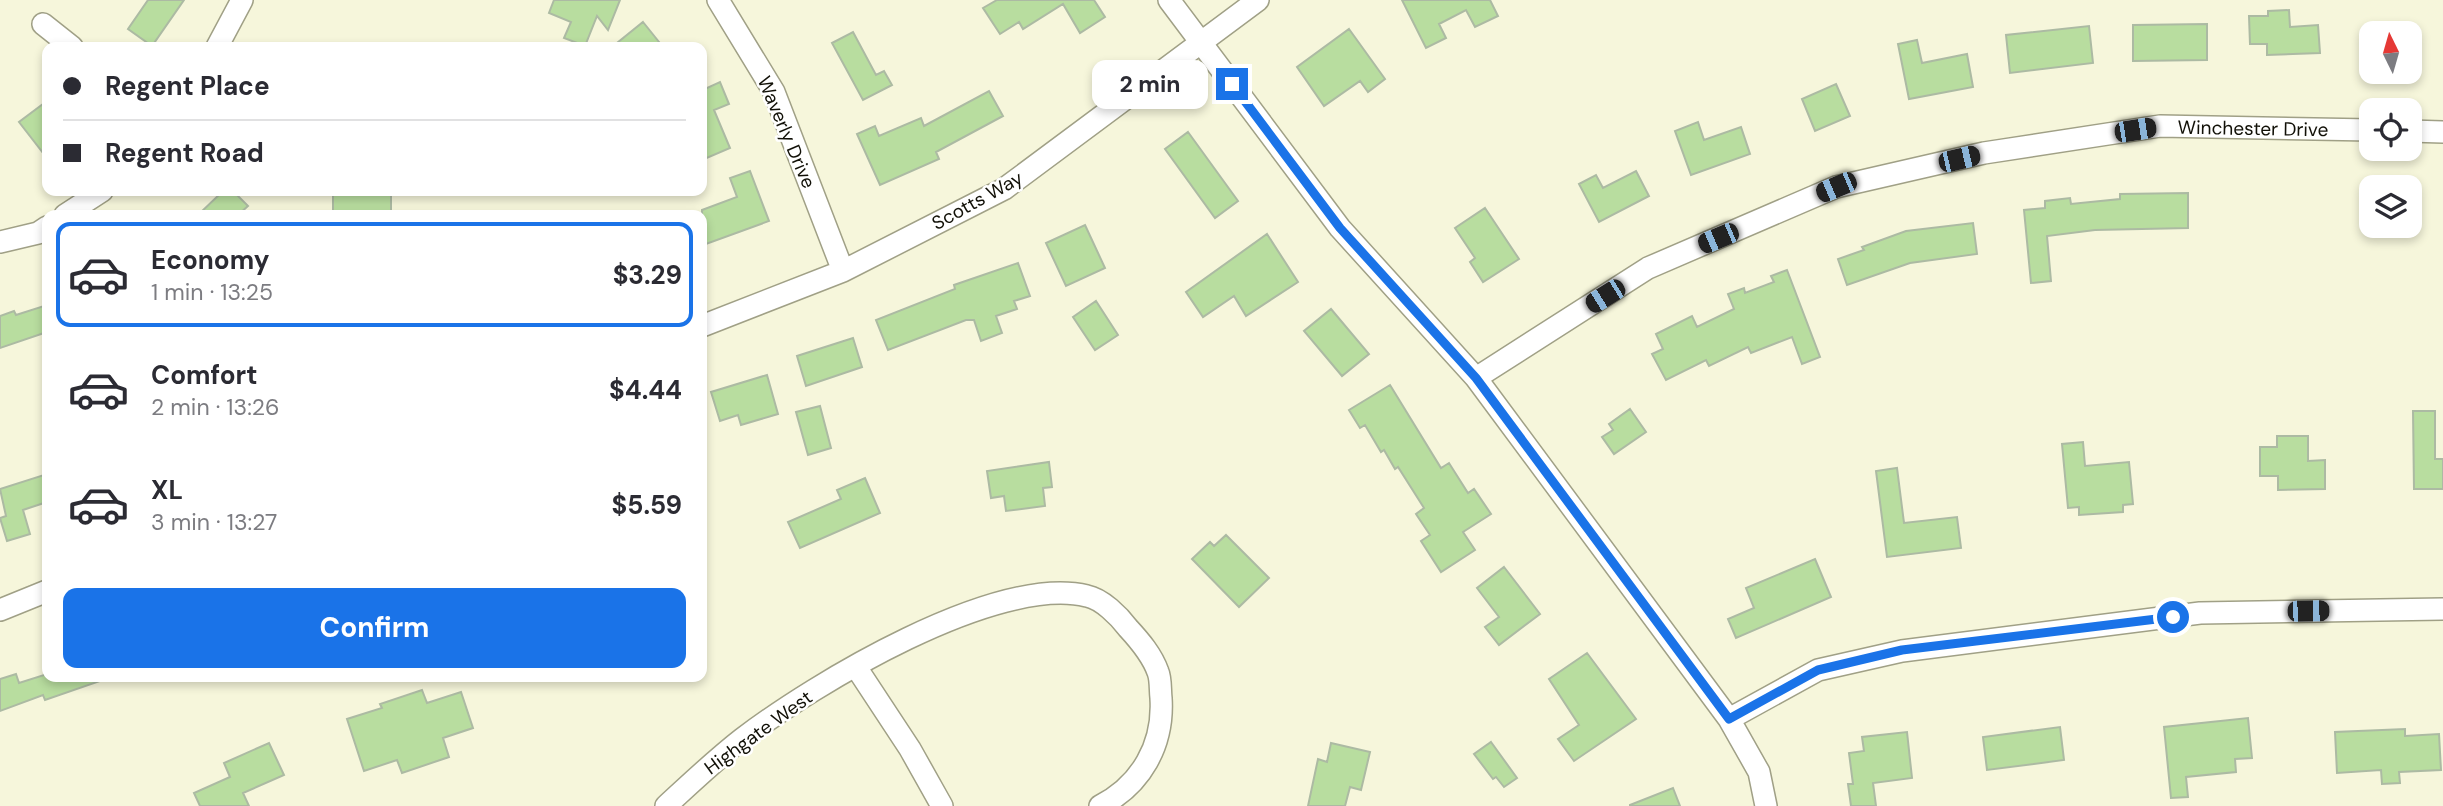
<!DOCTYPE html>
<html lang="en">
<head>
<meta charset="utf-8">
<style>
  :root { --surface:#fff; --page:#f7f7f7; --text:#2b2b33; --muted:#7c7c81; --line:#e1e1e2; --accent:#1a73e8 }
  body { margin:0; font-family:"DM Sans",sans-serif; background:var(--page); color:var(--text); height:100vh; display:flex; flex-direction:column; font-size:26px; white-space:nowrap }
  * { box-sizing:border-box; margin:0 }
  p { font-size:23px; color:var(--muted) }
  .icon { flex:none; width:38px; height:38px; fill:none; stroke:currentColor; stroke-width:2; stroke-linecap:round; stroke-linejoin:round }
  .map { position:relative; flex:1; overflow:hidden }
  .sheet { position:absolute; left:42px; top:210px; width:665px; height:472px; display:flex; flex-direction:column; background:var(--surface); border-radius:14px; box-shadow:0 4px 10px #0003 }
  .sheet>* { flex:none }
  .guide { position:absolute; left:42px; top:42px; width:665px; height:154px; border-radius:14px; box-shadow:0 4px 10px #0003; display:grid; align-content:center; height:154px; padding:0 21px; background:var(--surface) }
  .needle { width:46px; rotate:355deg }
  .buttons { position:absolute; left:2359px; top:21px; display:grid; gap:14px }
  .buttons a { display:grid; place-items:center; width:63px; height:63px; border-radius:14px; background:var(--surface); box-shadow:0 4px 10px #0003; font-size:35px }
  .end { position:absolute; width:32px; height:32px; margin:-16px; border:9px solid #1a73e8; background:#fff; box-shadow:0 0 0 4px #fff }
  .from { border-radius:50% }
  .bubble { position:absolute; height:49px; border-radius:14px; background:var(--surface); box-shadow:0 4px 10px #0003; font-size:23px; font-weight:700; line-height:49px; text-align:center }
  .car { position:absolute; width:21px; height:42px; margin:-21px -10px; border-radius:9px; box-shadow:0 0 5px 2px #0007; background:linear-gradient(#222 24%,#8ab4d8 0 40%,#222 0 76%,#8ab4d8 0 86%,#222 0) }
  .guide b { display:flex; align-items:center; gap:24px; height:66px; font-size:26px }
  .guide b+b { border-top:2px solid var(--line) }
  .guide i { width:18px; height:18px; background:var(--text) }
  ul { padding:12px 0 0; list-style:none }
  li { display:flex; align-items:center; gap:21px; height:105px; margin:0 14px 10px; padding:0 7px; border:4px solid transparent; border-radius:14px }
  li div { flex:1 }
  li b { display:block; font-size:26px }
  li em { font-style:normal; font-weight:700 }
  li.current { border-color:var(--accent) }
  li>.icon { width:63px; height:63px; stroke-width:1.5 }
  .cta { display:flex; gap:14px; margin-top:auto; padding:14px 21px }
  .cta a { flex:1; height:80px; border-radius:14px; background:var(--accent); color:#fff; font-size:28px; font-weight:700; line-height:80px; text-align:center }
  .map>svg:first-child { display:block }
  .building { fill:#b8dd9f; stroke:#acbaa3; stroke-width:2 }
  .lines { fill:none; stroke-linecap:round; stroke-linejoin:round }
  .minor-casing { stroke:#a0a086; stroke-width:24 }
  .minor { stroke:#fff; stroke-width:21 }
  .route { stroke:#1a73e8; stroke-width:9 }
  .labels { text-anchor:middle; stroke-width:5; stroke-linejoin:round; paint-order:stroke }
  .street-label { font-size:19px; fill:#111007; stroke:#fff }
</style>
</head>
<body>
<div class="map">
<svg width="2443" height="806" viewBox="0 0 2443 806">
  <rect width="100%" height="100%" fill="#f6f6db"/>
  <path class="building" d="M148 0H184L152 46 128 29Z
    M554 0H620L608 30 597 16 585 46 564 38 571 22 549 13Z
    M997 0H1094L1105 17 1080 33 1063 4 1023 29 1019 22 1000 34 983 8Z
    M1402 0H1490L1498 16 1475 27 1466 10 1439 24 1446 38 1426 48Z
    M2289 10 2290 27 2318 25 2320 53 2267 55V44H2250L2249 16H2268V11Z
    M643 22 663 47H612Z
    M2207 24V60L2133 61V25Z
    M2089 26 2093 63 2010 73 2006 35Z
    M1349 29 1385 79 1368 92 1360 81 1324 106 1297 67Z
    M853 32 876 75 884 71 892 85 863 100 832 43Z
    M1917 40 1922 63 1967 54 1973 87 1909 99 1898 44Z
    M702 82 705 89 720 82 729 104 714 110 730 148 702 160Z
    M1836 84 1850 116 1815 131 1802 99Z
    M989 91 1003 116 936 152 939 159 880 185 857 134 875 126 879 136 921 118 924 126Z
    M47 101V158L19 122Z
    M1698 122 1704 140 1741 127 1750 154 1691 175 1675 131Z
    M1188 132 1238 201 1215 218 1165 149Z
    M750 171 769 221 706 244 702 234V210L737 197 730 178Z
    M1636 171 1649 196 1599 222 1579 184 1596 175 1603 188Z
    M223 191H233L248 206 238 215H198Z
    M2188 193V228L2095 230 2047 236 2051 281 2031 283 2024 210 2045 208V201L2070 198 2071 204 2120 199V194Z
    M333 195H391V215H333Z
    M1485 208 1519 259 1483 282 1470 262 1475 258 1455 228Z
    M1973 223 1977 254 1910 263 1847 285 1838 259 1864 250 1862 247 1906 231Z
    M1085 225 1105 268 1066 286 1046 243Z
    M1267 234 1298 282 1246 316 1234 296 1203 317 1186 292Z
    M1018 263 1030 296 1014 301 1017 309 996 316 1002 333 981 341 974 320H966L888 350 876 320 955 289 954 285Z
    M1787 270 1820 357 1802 364 1792 337 1751 353 1748 347 1709 366 1706 360 1666 380 1652 354 1663 349 1656 334 1692 316 1697 327 1734 309 1728 294 1744 288 1745 293 1774 282 1771 276Z
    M1096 301 1118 335 1095 350 1073 317Z
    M47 305V332L0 348V316L14 311 16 315Z
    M1331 309 1369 354 1342 376 1304 331Z
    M853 338 862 367 806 386 797 356Z
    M767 375 778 414 741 425 738 415 720 421 711 392Z
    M1390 385 1441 468 1449 463 1468 493 1474 489 1491 514 1463 532 1475 550 1441 572 1421 541 1430 535 1416 514 1424 508 1398 467 1395 469 1384 450 1381 452 1365 425 1360 428 1349 410Z
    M820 406 831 448 808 455 796 412Z
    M1630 409 1646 432 1614 454 1602 437 1613 430 1609 424Z
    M2413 411H2435V459H2443V489H2414Z
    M2277 436H2308V461L2325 460V489L2278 490V476H2260V447H2277Z
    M2083 442 2085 466 2129 462 2133 504 2123 505V512L2079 515V507L2068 508 2062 444Z
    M1049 462 1052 487 1043 488 1045 506 1006 511 1004 496 991 498 987 471Z
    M1897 468 1904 523 1957 517 1961 548 1887 557 1876 471Z
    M47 474V502L23 510 30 534 7 541 0 518 6 516 0 489Z
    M865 478 880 513 800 548 788 522 841 499 837 490Z
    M1226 535 1269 578 1239 607 1192 559 1210 542 1214 546Z
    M1815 559 1831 597 1736 638 1728 619 1754 608 1746 588Z
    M1504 567 1540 614 1499 645 1485 627 1499 617 1477 588Z
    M1587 653 1636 719 1574 761 1558 739 1579 725 1549 679Z
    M16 674 19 683 47 674V677H102L103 680 45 700 43 695 0 711V679Z
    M422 690 427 703 461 692 473 728 443 738 449 757 402 773 397 760 364 771 347 719 382 708 380 704Z
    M2248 718 2252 758 2235 759 2236 772 2186 777 2188 797 2171 798 2164 727Z
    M2060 727 2064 760 1987 770 1983 737Z
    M2405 729V736L2439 734 2441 770 2399 772 2400 783 2382 784 2381 770 2337 773 2335 732Z
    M1907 732 1912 778 1873 783 1876 806H1851L1848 784H1853L1849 753 1864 751 1862 737Z
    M1491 742 1517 778 1504 787 1496 777 1493 779 1474 754Z
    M269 743 284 775 243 793 249 806H200L194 793 230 777 224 763Z
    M1331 743 1370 752 1361 790 1350 787 1345 806H1308L1318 759 1327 762Z
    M1673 788 1680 806H1630V805Z"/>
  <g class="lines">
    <g class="minor-casing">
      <path id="minor" d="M718 0 774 92 843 271
        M1169 0 1340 228 1476 378 1729 719 1759 772 1766 806
        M43 24 72 47
        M217 47 242 0
        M2410 131 2443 132
        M65 215 102 191
        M0 242 38 233 47 227
        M702 326 843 271 1004 189 1258 0
        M1476 378 1648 268 1836 187 1984 153 2160 126 2371 130
        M0 610 47 591
        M856 667 910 749 942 806
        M1729 719 1818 670 1902 651 2200 613 2443 609
        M666 806C691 783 715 760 742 739 814 684 996 574 1087 596 1102 599 1119 616 1128 628 1140 641 1152 655 1158 672 1161 679 1160 690 1161 698 1164 745 1141 785 1100 806"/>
    </g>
    <use href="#minor" class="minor"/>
  </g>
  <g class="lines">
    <path class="route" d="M1232 84 1340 228 1476 378 1729 719 1818 670 1902 650 2173 617"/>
  </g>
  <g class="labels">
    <g class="street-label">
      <text transform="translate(2253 128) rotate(1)" y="7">Winchester Drive</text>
      <text transform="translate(787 132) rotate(67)" y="7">Waverly Drive</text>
      <text transform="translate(977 200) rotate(-29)" y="7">Scotts Way</text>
      <text transform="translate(758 732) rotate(-36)" y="7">Highgate West</text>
    </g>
  </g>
</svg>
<div class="buttons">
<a><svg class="needle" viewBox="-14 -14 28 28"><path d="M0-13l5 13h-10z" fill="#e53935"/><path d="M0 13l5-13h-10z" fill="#7c7c81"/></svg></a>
<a><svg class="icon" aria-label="locate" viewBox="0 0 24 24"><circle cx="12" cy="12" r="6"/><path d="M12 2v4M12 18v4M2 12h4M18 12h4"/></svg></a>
<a><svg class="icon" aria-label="layers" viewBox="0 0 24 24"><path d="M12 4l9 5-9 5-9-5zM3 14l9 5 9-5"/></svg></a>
</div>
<i class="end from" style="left:2173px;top:617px"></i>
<i class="end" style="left:1232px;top:84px"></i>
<div class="bubble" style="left:1092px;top:60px;width:116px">2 min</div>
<i class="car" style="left:2135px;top:130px;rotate:81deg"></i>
<i class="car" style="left:1959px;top:159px;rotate:77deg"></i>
<i class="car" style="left:1836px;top:187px;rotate:247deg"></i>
<i class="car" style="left:1718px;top:238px;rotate:247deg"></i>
<i class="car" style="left:1605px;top:296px;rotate:238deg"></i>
<i class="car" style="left:2308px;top:611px;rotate:89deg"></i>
<div class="guide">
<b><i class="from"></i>Regent Place</b>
<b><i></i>Regent Road</b>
</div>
<section class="sheet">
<ul>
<li class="current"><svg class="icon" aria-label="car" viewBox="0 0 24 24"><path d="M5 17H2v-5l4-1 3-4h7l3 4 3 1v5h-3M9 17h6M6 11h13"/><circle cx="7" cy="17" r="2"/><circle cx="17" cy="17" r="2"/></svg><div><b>Economy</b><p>1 min · 13:25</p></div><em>$3.29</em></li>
<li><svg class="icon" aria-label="car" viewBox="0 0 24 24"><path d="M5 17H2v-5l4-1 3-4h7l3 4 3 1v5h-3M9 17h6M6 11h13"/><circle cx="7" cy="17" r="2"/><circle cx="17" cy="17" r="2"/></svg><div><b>Comfort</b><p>2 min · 13:26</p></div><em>$4.44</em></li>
<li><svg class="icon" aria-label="car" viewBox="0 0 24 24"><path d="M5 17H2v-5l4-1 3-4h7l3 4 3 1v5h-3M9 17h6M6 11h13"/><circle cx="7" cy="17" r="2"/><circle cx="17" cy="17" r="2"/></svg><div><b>XL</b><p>3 min · 13:27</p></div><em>$5.59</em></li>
</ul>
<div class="cta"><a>Confirm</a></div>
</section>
</div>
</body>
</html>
